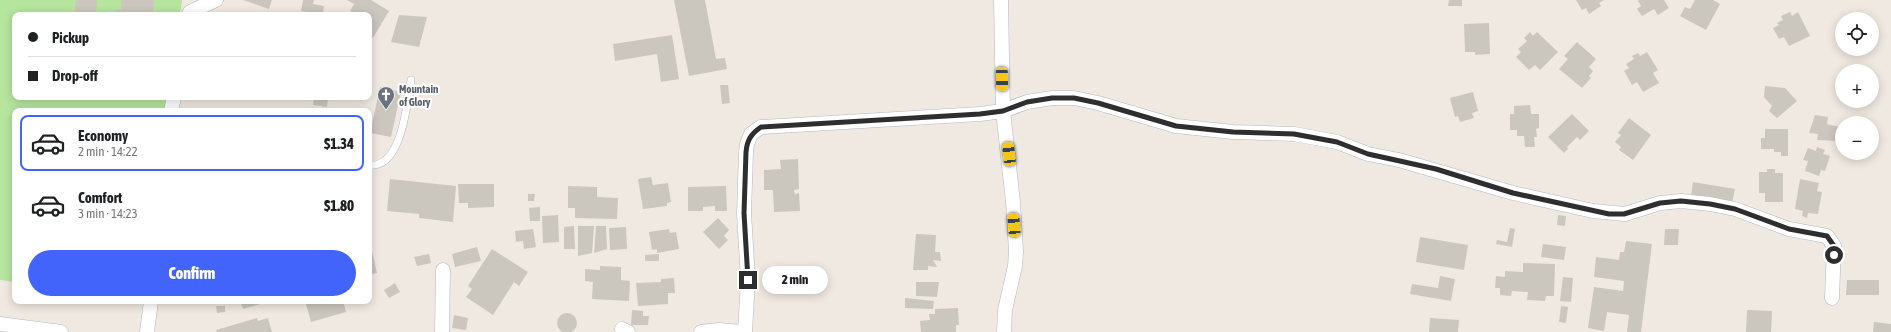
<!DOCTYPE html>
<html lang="en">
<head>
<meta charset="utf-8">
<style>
  :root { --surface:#fff; --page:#f6f6f6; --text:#202124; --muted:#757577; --line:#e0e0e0; --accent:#4264fb }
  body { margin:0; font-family:"Asap Condensed",sans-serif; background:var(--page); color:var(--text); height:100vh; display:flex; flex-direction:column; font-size:15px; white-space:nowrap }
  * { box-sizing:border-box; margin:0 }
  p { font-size:13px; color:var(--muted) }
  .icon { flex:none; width:22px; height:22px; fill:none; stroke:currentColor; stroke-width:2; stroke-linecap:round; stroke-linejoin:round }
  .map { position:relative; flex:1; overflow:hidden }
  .sheet { position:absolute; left:12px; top:108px; width:360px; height:196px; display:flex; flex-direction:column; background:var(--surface); border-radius:8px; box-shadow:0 2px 10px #0003 }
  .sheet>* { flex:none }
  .top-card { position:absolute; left:12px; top:12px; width:360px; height:88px; border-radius:8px; box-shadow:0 2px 10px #0003; display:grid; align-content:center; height:88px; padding:0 16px; background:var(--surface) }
  .buttons { position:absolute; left:1835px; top:12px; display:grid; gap:8px }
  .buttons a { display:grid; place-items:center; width:44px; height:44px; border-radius:50%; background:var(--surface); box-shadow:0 2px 10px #0003; font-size:20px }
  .end { position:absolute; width:18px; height:18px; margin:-9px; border:5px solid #2e2e2e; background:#fff; box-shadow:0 0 0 2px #fff }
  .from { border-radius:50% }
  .bubble { position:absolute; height:28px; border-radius:14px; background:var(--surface); box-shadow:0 2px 10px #0003; font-size:13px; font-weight:800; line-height:28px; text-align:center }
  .car { position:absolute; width:12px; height:24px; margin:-12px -6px; border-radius:5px; box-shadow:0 0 3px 1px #0007; background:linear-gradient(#f5c518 24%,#345 0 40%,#f5c518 0 76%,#345 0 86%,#f5c518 0) }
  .top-card b { display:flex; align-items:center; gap:14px; height:38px; font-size:15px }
  .top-card b+b { border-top:1px solid var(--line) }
  .top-card i { width:10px; height:10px; background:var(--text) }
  ul { padding:7px 0 0; list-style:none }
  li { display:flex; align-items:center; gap:12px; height:56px; margin:0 8px 6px; padding:0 8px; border:2px solid transparent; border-radius:8px }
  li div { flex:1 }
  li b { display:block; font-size:15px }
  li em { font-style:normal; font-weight:800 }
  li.current { border-color:var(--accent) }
  li>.icon { width:36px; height:36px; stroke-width:1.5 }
  .primary-button { display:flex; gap:8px; margin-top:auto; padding:8px 16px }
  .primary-button a { flex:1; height:46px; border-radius:24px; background:var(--accent); color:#fff; font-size:16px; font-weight:800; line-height:46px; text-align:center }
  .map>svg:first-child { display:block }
  .green { fill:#b6e59e }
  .building { fill:#cbc7bf }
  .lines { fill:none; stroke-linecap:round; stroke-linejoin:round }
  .service-casing { stroke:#b4b7c1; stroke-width:8 }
  .minor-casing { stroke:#b4b7c1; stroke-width:15 }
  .service { stroke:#fff; stroke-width:7 }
  .minor { stroke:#fff; stroke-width:14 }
  .route { stroke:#2e2e2e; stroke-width:5 }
  .labels { text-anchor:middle; stroke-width:4; stroke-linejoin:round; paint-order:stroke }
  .worship-label { font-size:11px; font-weight:bold; fill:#5b616d; stroke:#fff; text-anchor:start }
</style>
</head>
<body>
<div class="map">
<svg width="1891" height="332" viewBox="0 0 1891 332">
  <rect width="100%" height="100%" fill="#efe9e1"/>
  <path class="green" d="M0 0H182L180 15H15V97H169L167 111H15V282L0 280Z"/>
  <path class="building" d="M76 0H97L96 15H74Z
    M121 0H154L153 14 115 15V10H121Z
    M243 0H272L269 9Z
    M303 0H314L313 4 324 6 323 15 301 11Z
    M347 0H371L389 11 373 38 369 35V15H357L350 11 354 4Z
    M674 0H705L716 59 725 58 727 69 689 76Z
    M1449 0H1462V6H1448Z
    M1576 0H1604L1599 3 1601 6 1589 14 1586 8 1582 10Z
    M1639 0H1664L1669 8 1658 15 1654 9 1642 16 1637 9 1641 6 1638 1Z
    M1695 0H1713L1720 4 1706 30 1680 16 1685 7 1690 9Z
    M1790 12 1792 16 1798 12 1810 36 1789 46 1784 37 1779 39 1773 28 1779 25 1777 23 1783 20 1781 16Z
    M399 15 427 17 419 47 391 42Z
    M1489 23 1490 54 1475 55V52H1465L1464 24Z
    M1530 32 1533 36 1537 32 1558 52 1540 70 1535 65 1529 70 1516 57 1521 52 1518 49 1527 41 1524 38Z
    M672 35 679 79 661 82 657 54 615 61 613 44Z
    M1577 42 1596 59 1589 67 1593 71 1589 76 1591 78 1582 88 1559 69 1568 59 1564 56Z
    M1647 52 1658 70 1653 73 1659 83 1643 92 1637 82 1632 85 1624 71 1629 68 1626 64 1634 59 1632 56 1638 53 1640 56Z
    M720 85H728L730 103 722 104Z
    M1765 86 1785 88 1797 101 1777 118 1769 111 1772 106 1764 97Z
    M380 87 401 92 391 137 370 133Z
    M1473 92 1478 111 1472 113 1474 118 1460 122 1458 116 1455 117 1450 98Z
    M314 97H328L327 107 313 105Z
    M1530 105 1531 114H1539V128L1536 129 1537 137H1534L1535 147H1525L1524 136H1517V130H1510V114H1514V106Z
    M1572 114 1589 131 1580 140 1577 137 1567 147 1568 149 1564 153 1548 137Z
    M1815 115 1828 117 1827 124 1840 127 1842 125V144L1838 143V141L1817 140 1818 134 1809 133Z
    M1629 118 1651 135 1633 160 1619 150 1621 147 1615 142 1621 135 1618 133Z
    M1765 129H1788V156H1781V152H1774V149H1761V138H1765Z
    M1817 147 1825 150 1823 154 1830 156 1825 171 1821 170 1819 176 1805 171 1808 161 1803 160 1808 148 1816 151Z
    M798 159 799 189 794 190 795 194 799 193 800 211 774 212 773 190H764V170L781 169 780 160Z
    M1767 169H1775V173H1783V202H1765V193H1759V172H1767Z
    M651 177 653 185 668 183 671 202 667 203V206L643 209 638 179Z
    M390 179 456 186 453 222 419 218V214L387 211Z
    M1800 179 1819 183 1817 191 1822 192 1818 214 1808 213 1807 218 1802 216 1803 211 1795 209Z
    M1693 182 1735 189 1732 203 1691 196Z
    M458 184H494V207L468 208V203H459Z
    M568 186 597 187V197L618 198 617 219 575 218V208H568Z
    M726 186 727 211H715V206L703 207V211H688V187Z
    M528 194H535L534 201H528Z
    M540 207V221H530L529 208Z
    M558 215 559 242 543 243 542 216Z
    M1558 215 1566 216 1565 226 1557 225Z
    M718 218 729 230 724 236 728 240 719 249 703 232Z
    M574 226 575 249H564V227Z
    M578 226H594L592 253 578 256Z
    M596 226H606L607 249 594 253Z
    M626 227 627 249 610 250 609 228Z
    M1510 228 1515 229 1512 247 1496 244 1497 240 1507 242Z
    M533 229 536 247 524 249 523 241 516 242 515 231Z
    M669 229 670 233 676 232 679 249 657 253V249L652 250 649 232Z
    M1665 229H1679L1678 245H1664Z
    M916 234 936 235 935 252H940L941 261 933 260 937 267 928 266V270H913Z
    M1420 237 1468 245 1464 270 1416 262Z
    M1626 241 1652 244 1641 332H1627L1629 315 1607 312 1604 331 1588 328 1594 287 1623 291 1624 281 1594 277 1596 257 1619 260 1620 252H1624Z
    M370 242 377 273 369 275V243Z
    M1543 244 1566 247 1564 260 1541 257Z
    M477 247 481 261 455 267 452 254Z
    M492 249 528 272 519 286 514 282 493 315 466 297 472 289 468 286Z
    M429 254 431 263 417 266 414 257Z
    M659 254V261H645V255Z
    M1523 263 1555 264 1554 296H1546L1545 301 1527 300 1528 292 1512 291 1511 296 1500 295V288H1495L1496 276 1505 277V271L1523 272Z
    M600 266 621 267V280L630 281 629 301 592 299 593 282 585 281V269L600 270Z
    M1440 276 1455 279 1451 301 1410 294 1412 284 1438 288Z
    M1563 277 1573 278 1571 302 1560 301Z
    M674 278 675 293H668V304L638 306 636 283 661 282V279Z
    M1847 280H1879V295H1846Z
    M916 282H939L937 297 916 296Z
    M395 283 400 292 389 298 384 290Z
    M905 298 934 301 933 309 905 308Z
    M240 301H264V303L243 309Z
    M316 301H343L346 312 311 322 306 304Z
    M216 306H225V312L217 313Z
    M1561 306 1568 307 1566 323 1559 322Z
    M958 308 959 325H956V332H921L920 321 930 320 929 314H935V309Z
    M632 310 643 311V316H649L648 325H631Z
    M1747 310 1772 311 1771 332H1746Z
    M557 323a10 10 0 1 1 20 0a10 10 0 1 1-20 0Z
    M454 315 468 318 466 330 452 328Z
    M257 318 258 321 268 318 272 332H217L216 330Z
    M1430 318 1459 320 1458 332H1429Z
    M1874 322 1891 324V332H1873Z"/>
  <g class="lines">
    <g class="service-casing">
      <path id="service" d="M369 165C402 169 407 103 411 80"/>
    </g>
    <g class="minor-casing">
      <path id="minor" d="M1001 0 1003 111 1013 202 1016 251 1015 266 1005 310 1004 332
        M190 12 216 0
        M171 111 174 97
        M0 324 61 332
        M622 329 628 332
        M147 332 151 301
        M442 332 443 270
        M701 332 719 330 741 332
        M745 332 748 280 744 213 746 152 747 144 751 134 761 127 980 114 1003 111 1027 102 1052 98H1074L1098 103 1176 126 1233 132 1294 134 1337 142 1368 154 1399 160 1513 193 1593 211 1625 214 1660 203 1681 201 1710 204 1735 209 1789 229 1827 236 1834 246 1832 298"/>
    </g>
    <use href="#service" class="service"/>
    <use href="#minor" class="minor"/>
  </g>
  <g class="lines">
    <path class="route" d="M748 280 744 213 746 152C747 140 751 134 761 127L980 114 1003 111 1027 102 1052 98H1074L1098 103 1176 126 1233 132 1294 134 1337 142 1368 154 1436 169 1513 193 1609 214H1624L1660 203 1681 201 1710 204 1735 209 1789 229 1827 236 1834 246V255"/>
  </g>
  <defs>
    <g id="church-pin" transform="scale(0.9)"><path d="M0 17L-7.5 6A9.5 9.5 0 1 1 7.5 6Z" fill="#6b7280" stroke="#fff"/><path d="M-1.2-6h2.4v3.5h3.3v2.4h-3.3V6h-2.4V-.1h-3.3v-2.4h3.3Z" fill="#fff"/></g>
  </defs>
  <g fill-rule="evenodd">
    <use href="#church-pin" x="386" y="95"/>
  </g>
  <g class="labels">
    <g class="worship-label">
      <text x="399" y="93">Mountain<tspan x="399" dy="13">of Glory</tspan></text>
    </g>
  </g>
</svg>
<div class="buttons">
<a><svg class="icon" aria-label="locate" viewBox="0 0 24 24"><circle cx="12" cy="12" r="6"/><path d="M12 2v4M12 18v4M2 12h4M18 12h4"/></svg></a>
<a>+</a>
<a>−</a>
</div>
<i class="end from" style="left:1834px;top:255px"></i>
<i class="end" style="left:748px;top:280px"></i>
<div class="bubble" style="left:762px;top:266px;width:66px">2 min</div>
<i class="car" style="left:1002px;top:79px;rotate:179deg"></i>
<i class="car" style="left:1009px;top:154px;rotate:353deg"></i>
<i class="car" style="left:1014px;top:225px;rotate:356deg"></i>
<div class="top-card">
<b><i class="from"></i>Pickup</b>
<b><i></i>Drop-off</b>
</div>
<section class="sheet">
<ul>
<li class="current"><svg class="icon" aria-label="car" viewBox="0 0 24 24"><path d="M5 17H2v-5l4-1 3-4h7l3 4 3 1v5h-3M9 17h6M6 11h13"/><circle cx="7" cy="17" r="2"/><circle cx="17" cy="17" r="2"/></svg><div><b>Economy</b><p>2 min · 14:22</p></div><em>$1.34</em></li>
<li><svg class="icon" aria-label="car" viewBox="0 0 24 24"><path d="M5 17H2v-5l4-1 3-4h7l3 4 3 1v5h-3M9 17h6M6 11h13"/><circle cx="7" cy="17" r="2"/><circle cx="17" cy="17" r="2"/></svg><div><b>Comfort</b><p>3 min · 14:23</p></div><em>$1.80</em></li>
</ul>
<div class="primary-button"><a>Confirm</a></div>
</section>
</div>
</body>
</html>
